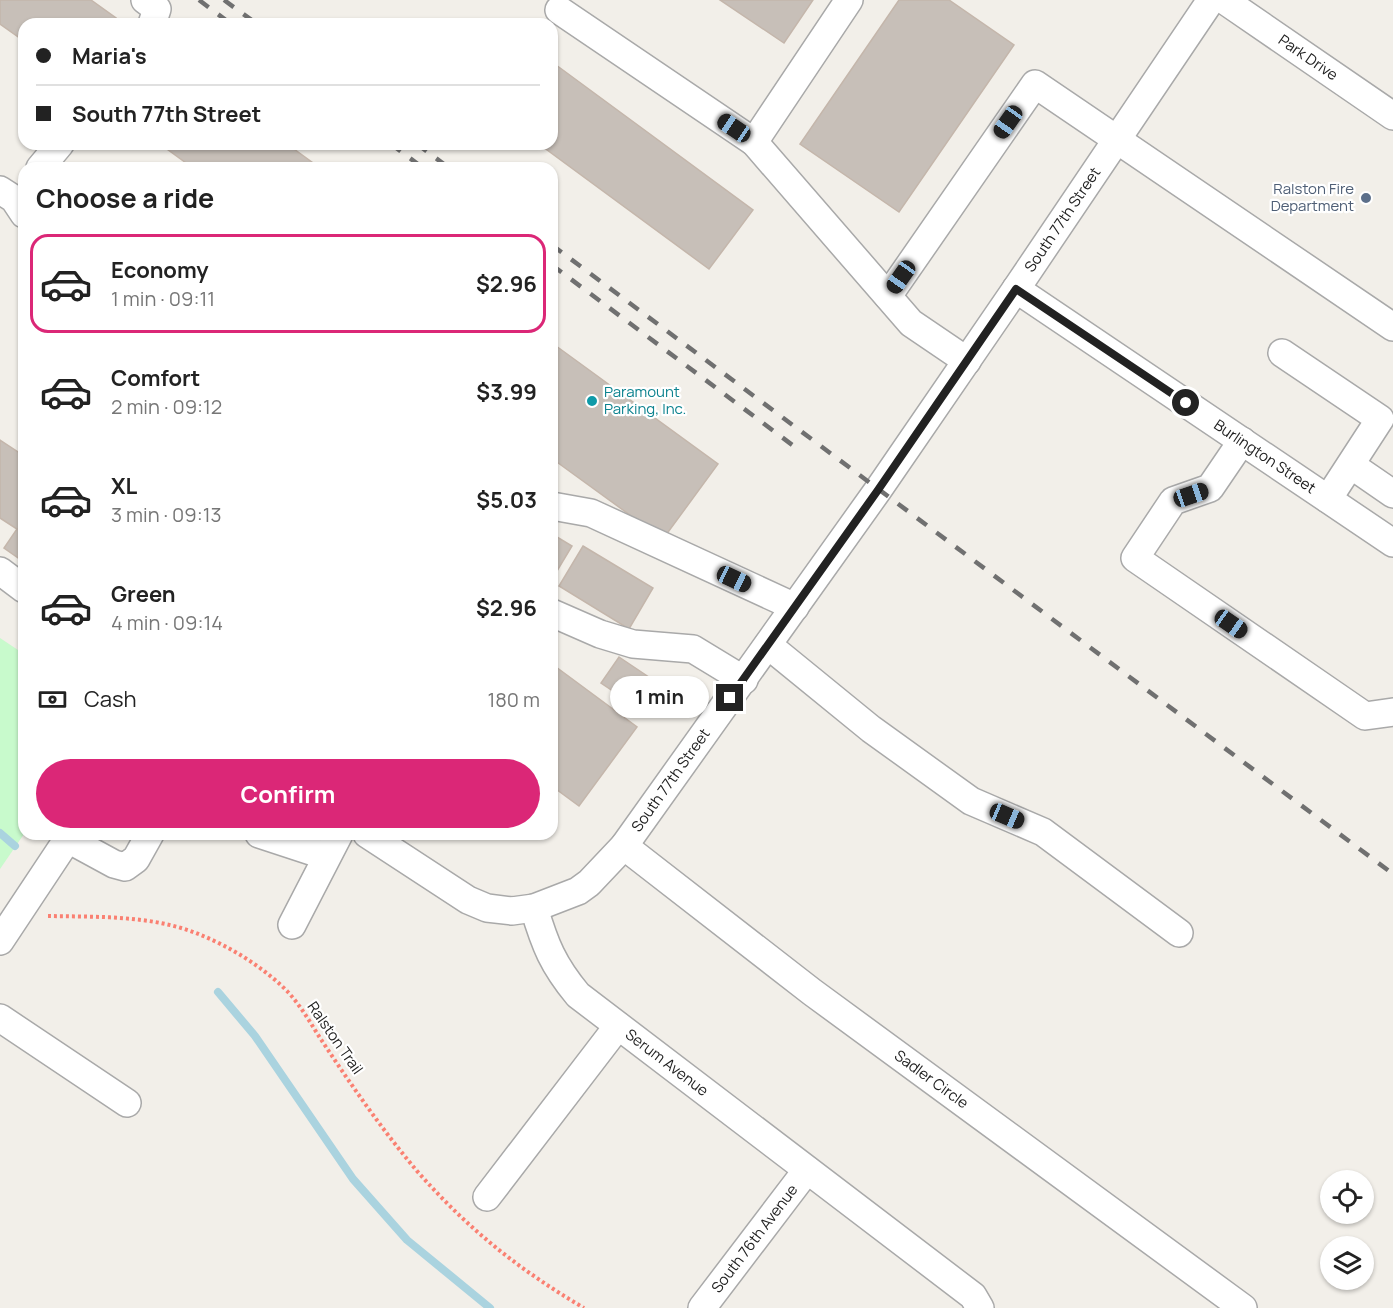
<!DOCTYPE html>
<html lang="en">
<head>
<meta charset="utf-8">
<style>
  :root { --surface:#fff; --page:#f6f6f6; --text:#222; --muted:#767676; --line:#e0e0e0; --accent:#db2777 }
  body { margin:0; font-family:Manrope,sans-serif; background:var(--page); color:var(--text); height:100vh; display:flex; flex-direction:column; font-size:22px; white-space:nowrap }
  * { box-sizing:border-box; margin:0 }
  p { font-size:20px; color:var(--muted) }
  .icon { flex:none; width:33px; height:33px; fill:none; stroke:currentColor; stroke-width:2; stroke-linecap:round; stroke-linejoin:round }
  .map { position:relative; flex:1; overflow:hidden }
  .drawer { position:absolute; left:18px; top:162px; width:540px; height:678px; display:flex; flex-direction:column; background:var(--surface); border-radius:18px; box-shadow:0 2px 4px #0004 }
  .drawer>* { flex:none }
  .hud { position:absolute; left:18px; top:18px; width:540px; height:132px; border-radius:18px; box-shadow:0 2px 4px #0004; display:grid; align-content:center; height:132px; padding:0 18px; background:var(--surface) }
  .tools { position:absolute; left:1320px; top:1170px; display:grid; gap:12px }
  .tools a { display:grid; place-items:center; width:54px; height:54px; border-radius:50%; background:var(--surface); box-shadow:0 2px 4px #0004; font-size:30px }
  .end { position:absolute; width:27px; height:27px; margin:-14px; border:8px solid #222; background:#fff; box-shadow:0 0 0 3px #fff }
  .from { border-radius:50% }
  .bubble { position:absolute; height:42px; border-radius:21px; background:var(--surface); box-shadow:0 2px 4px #0004; font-size:20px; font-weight:700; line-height:42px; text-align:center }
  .car { position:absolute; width:18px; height:36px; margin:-18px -9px; border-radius:8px; box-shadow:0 0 4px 2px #0007; background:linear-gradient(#222 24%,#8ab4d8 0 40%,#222 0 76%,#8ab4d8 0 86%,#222 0) }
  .hud b { display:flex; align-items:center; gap:21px; height:57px; font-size:22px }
  .hud b+b { border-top:2px solid var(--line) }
  .hud i { width:15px; height:15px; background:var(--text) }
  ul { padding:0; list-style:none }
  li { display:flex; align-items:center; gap:18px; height:99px; margin:0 12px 9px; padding:0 6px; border:3px solid transparent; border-radius:18px }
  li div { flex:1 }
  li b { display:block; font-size:22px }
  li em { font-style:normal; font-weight:700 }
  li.selected { border-color:var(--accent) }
  li>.icon { width:54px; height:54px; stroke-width:1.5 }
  h2 { padding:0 18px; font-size:27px; line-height:72px }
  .pay { display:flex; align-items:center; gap:15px; height:66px; padding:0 18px; font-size:22px }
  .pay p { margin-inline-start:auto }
  .button { display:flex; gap:12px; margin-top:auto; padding:12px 18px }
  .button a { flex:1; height:69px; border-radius:36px; background:var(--accent); color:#fff; font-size:24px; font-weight:700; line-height:69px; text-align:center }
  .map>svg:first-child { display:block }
  .park { fill:#c8facc }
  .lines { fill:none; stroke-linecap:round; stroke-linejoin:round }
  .stream { stroke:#aad3df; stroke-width:8 }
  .building { fill:#c7bfb8; stroke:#c4b6ab; stroke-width:1.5 }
  .minor-casing { stroke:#a9a9a9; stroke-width:30 }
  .path { stroke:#fa8072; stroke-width:4; stroke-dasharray:3 3; stroke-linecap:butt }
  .minor { stroke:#fff; stroke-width:27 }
  .rail { stroke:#707070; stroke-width:4.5; stroke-dasharray:12 12; stroke-linecap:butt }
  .route { stroke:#222; stroke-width:8 }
  .service-dot { fill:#5c6f8a; stroke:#fff; stroke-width:2 }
  .culture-dot { fill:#0f9aa8; stroke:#fff; stroke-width:2 }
  .labels { text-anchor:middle; stroke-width:4.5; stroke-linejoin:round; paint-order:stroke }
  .street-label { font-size:15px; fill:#222; stroke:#fff }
  .service-label { font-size:15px; fill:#4e5e75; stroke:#fff; text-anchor:end }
  .culture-label { font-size:15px; fill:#0d838f; stroke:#fff; text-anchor:start }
</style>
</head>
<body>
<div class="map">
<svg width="1393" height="1308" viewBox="0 0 1393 1308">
  <rect width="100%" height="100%" fill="#f2efe9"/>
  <path class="park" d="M0 638 24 654V834L0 869Z"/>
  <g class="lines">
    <path class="stream" d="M0 833 15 846
      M218 992 255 1036 353 1179 407 1240 490 1308"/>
  </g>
  <path class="building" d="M0 0H91L116 18 111 24H24V41L0 24Z
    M720 0H813L784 43Z
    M899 0H949L1014 45 899 212 800 144Z
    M552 62 753 210 709 269 539 144H552Z
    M160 144H287L320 168H193Z
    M552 343 718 464 663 539 554 460 552 463Z
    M0 440 24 456V562L4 548 17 529 0 518Z
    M552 534 572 546 554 576 552 575Z
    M583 546 653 588 629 629 559 586Z
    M619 657 668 690 650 716 601 683Z
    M552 664 637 727 579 806 552 786Z"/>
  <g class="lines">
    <g class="minor-casing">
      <g id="minor">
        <path d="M145 0 157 9 152 24"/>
        <path id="s1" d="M1224 0 1393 116"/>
        <path d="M559 10 754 142 911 323 967 361"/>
        <path d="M754 142 849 0"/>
        <path d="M40 168 60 144"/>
        <path d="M0 190 14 199 24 214"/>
        <path id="s2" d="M1016 289 1393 543"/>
        <path d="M888 296 1035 84 1393 327"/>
        <path d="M1282 353 1380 419 1328 499"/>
        <path d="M1242 441 1210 488 1173 501 1135 558 1365 716 1393 712"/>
        <path d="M1351 465 1393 494"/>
        <path d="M552 506 591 513 795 607"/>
        <path d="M0 571 24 589"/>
        <path d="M552 613 600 634 633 644 693 649 744 680"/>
        <path d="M768 645 871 729 971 801 1043 832 1179 933"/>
        <path d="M259 834 326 856"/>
        <path id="s3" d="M367 834 468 900 487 908 512 911 534 908 578 891 589 883 624 846 878 490 1016 289 1211 0"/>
        <path d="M68 839 114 864 125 867 136 859 150 834"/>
        <path id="s4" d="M624 846 812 992 1243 1308"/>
        <path id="s5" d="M534 908C545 945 553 965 578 995L973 1296 980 1308"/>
        <path d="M292 925 339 834"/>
        <path d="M0 941 71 834"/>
        <path d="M0 1018 127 1103"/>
        <path d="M487 1197 618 1026"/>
        <path id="s6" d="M702 1308 807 1170"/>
      </g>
    </g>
    <path class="path" d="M48 916C97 917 149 915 196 933 229 946 262 966 287 991 303 1008 313 1028 326 1047 354 1089 384 1132 417 1171 468 1229 518 1269 584 1308"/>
    <use href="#minor" class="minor"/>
    <path class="rail" d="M199 0 231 24
      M224 0 257 24
      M391 144 423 168
      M417 144 449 168
      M552 245 1393 874
      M552 265 795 447"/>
  </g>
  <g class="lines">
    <path class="route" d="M730 698 878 490 1016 289 1186 403"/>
  </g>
  <circle class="service-dot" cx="1366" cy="198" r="6"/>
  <circle class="culture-dot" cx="592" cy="401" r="6"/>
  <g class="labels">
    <g class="street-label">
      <text dy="5" stroke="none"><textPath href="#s1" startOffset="102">Park Drive</textPath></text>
      <text dy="5" stroke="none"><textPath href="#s3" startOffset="1065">South 77th Street</textPath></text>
      <text dy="5" stroke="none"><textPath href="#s2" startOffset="300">Burlington Street</textPath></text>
      <text dy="5" stroke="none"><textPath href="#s3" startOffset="381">South 77th Street</textPath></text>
      <text transform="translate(335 1038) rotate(55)" y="5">Ralston Trail</text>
      <text dy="5" stroke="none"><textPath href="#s5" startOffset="210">Serum Avenue</textPath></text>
      <text dy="5" stroke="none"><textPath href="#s4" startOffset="386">Sadler Circle</textPath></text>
      <text dy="5" stroke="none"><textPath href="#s6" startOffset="87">South 76th Avenue</textPath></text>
    </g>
    <g class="service-label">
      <text x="1354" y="194">Ralston Fire<tspan x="1354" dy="17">Department</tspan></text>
    </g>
    <g class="culture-label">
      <text x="604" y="397">Paramount<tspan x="604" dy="17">Parking, Inc.</tspan></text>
    </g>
  </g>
</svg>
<div class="tools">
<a><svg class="icon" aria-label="locate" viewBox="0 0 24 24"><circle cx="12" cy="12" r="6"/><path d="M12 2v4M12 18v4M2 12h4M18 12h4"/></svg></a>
<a><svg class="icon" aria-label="layers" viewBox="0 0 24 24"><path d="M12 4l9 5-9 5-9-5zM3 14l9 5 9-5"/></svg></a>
</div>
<i class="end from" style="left:1186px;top:403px"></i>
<i class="end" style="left:730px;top:698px"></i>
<div class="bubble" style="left:610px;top:676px;width:99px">1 min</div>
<i class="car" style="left:1008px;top:122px;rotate:215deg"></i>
<i class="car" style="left:734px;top:128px;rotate:304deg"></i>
<i class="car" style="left:901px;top:277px;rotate:215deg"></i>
<i class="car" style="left:1191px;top:495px;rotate:71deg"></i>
<i class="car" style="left:734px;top:579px;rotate:115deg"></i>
<i class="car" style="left:1231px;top:624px;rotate:125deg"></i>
<i class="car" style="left:1007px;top:816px;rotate:113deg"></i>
<div class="hud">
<b><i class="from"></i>Maria's</b>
<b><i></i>South 77th Street</b>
</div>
<section class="drawer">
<h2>Choose a ride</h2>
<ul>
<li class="selected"><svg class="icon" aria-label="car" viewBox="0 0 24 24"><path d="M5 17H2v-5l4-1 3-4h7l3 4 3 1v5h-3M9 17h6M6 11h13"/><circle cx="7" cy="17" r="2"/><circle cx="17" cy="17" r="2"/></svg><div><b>Economy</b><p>1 min · 09:11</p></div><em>$2.96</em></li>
<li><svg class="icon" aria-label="car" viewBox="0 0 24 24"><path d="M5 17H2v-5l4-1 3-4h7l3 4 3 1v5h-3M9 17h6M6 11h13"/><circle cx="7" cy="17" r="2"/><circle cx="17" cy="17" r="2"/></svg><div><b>Comfort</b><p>2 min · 09:12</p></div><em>$3.99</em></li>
<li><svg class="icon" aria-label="car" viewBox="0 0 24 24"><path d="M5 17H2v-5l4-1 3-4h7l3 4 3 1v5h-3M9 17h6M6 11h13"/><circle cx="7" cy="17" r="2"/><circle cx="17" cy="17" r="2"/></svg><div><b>XL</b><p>3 min · 09:13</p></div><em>$5.03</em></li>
<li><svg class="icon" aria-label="car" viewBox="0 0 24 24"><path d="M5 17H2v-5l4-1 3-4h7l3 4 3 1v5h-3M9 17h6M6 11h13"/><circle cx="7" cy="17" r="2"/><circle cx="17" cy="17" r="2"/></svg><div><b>Green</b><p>4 min · 09:14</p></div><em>$2.96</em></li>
</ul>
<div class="pay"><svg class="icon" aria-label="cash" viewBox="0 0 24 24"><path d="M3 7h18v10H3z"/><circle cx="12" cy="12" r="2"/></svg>Cash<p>180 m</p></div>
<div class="button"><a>Confirm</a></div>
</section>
</div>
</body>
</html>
